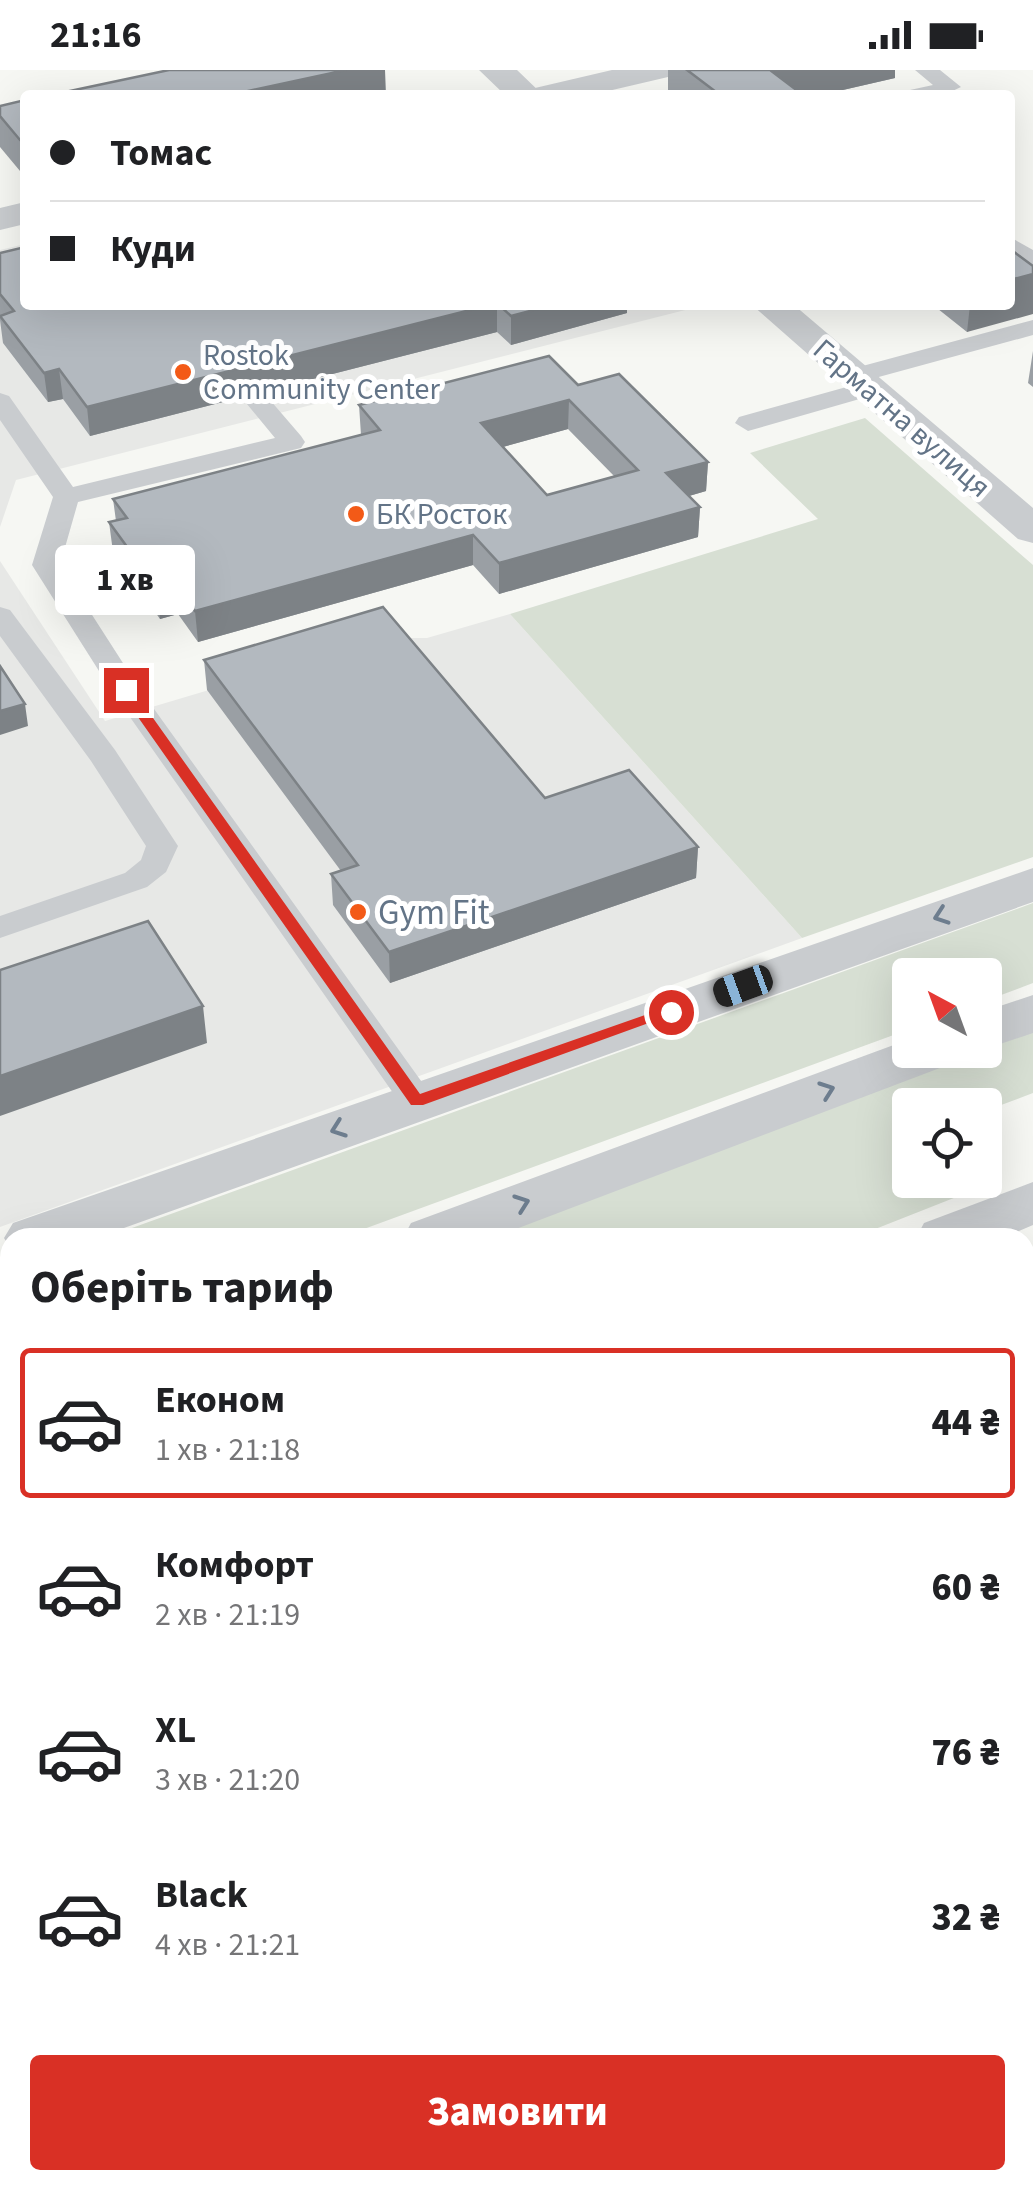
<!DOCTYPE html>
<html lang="uk">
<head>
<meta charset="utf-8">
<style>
  :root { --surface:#fff; --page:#f2f2f2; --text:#202124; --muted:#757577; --line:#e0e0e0; --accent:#d93025 }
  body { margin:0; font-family:"Source Sans 3",sans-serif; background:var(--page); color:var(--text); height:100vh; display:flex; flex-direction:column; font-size:38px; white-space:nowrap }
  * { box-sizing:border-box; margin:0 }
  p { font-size:32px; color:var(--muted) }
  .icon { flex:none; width:55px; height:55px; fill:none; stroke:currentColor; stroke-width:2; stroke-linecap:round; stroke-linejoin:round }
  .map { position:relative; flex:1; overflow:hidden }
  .panel { position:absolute; left:0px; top:1158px; width:1035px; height:962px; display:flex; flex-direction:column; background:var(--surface); border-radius:30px 30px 0 0; box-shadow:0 10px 40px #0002 }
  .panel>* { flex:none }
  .banner { position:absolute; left:20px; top:20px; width:995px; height:220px; border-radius:10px; box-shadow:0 10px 40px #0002; display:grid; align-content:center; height:220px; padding:0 30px; background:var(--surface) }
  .needle { width:65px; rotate:319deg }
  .tools { position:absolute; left:892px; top:888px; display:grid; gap:20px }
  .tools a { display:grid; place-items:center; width:110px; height:110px; border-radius:10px; background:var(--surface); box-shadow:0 10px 40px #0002; font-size:50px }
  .end { position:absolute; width:45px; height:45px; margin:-22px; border:12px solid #d93025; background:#fff; box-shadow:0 0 0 5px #fff }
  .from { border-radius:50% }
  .bubble { position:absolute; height:70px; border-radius:10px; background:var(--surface); box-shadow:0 10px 40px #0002; font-size:32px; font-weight:800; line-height:70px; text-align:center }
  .car { position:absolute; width:30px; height:60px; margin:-30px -15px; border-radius:12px; box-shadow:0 0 8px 2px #0007; background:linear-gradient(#222 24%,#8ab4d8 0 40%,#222 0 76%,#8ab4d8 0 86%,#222 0) }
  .banner b { display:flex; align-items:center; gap:35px; height:95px; font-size:38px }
  .banner b+b { border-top:2px solid var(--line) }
  .banner i { width:25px; height:25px; background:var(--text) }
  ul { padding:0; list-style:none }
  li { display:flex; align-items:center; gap:30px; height:150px; margin:0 20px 15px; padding:0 10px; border:5px solid transparent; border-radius:10px }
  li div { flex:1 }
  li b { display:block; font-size:38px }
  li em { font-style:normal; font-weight:800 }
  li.current { border-color:var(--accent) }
  li>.icon { width:90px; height:90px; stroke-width:1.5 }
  h2 { padding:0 30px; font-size:45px; line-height:120px }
  .button { display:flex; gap:20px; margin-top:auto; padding:20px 30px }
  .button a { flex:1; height:115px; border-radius:10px; background:var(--accent); color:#fff; font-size:40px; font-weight:800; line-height:115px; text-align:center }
  .status { display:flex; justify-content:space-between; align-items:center; height:70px; padding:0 50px; background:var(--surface); direction:ltr }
  .status svg { height:28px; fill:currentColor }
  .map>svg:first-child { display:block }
  .built { fill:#e7e8e6 }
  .green { fill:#d7dfd3 }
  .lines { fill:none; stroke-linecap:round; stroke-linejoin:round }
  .service { fill:#c9cccf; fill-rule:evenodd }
  .minor { fill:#c9cccf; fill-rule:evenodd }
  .tertiary { fill:#c9cccf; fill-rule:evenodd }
  .wall { fill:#9a9fa4; fill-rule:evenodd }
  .shaded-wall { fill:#7d8286 }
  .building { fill:#b3b9bf; stroke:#7d8286; stroke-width:2.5; fill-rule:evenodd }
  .oneway { stroke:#6d7d8e }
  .route { fill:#d93025 }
  .poi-dot { fill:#f35a17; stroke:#fff; stroke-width:4 }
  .labels { text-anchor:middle; stroke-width:10; stroke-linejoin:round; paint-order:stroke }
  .far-poi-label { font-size:30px; fill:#637487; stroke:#fff; text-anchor:start }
  .far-street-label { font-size:30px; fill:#637487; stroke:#fff }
  .poi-label { font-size:35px; fill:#637487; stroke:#fff; text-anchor:start }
</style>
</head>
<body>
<div class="status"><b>21:16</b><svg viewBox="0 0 49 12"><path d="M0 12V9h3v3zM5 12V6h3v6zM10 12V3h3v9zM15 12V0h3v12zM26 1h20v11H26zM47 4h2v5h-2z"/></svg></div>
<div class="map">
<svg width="1033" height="2119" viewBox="0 0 1033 2119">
  <rect width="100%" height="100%" fill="#f6f7f3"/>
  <path class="built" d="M25 174V235H705L16 410 0 457V180Z
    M0 491 105 651 384 568H427L510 544 802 868 0 1157Z"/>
  <path class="green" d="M865 348 1033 495V787L802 868 510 544 818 449 750 383Z
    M1033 833V913L985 931V905H910V959L342 1167H107Z
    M1033 961V1023L985 1041V1035H910V1110H985V1091L1002 1109 855 1167 477 1168Z
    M1033 1210V1619L1025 1623V1213Z
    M10 1341V1504L0 1508V1345Z
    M10 1574V1725L0 1729V1578Z
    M1033 1880V2119H842L839 2110H1025V1884Z
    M89 2110H279L283 2119H95Z"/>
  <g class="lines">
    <path class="service" d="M915 0H940L961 17 944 25H907L910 20 933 15Z
      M1010 167 1033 180V198L1010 185Z
      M1033 250V265L853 314 840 306 844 301Z
      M868 311 881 319 877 324 748 361 735 353 739 347Z
      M255 320 264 323 301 366 305 372 301 378 78 432 60 495 139 618 429 1022 434 1031 429 1040 417 1043 405 1040 111 620 32 495 53 427 0 350V323L9 326 73 417 275 368 242 328Z
      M0 537 10 540 115 680 178 776 166 802 147 817 0 868V846L125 803 141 790 146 776 91 691 0 566Z
      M10 1950V1995L0 1999V1954Z
      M663 2110H712L716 2119H667Z"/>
    <path class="minor" d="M612 0H673L668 7 591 25H530L535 18Z
      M25 132V154L0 160V138Z
      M1033 1112V1155L1002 1168H916L924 1153Z
      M10 1514V1569L0 1572V1518Z"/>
    <path class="tertiary" d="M479 0H517L543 25H505Z
      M752 235H794L1033 438V473L1018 469Z
      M1033 798V832L96 1168H10V1178L4 1168 13 1153Z
      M1033 925V963L985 979V941Z
      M910 969V980H961L953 993 492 1168H403L411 1153Z
      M10 1301V1348L0 1351V1304Z"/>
  </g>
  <path class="wall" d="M668 0H895V8L821 25H668Z
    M25 30V107L0 77V36Z
    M0 183 25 235H627V243L511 275 497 262 90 366 63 329 48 332 3 273 0 250Z
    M933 235H1010L967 262Z
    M1033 281V317L1028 313Z
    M578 315 708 392 706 421 689 426 700 437 698 467 499 524 473 495 198 572 178 544 160 549 113 482 109 452 116 451 113 429 361 365 359 335ZM568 359 614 406 547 425 503 377Z
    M204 590 545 728 698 777 696 808 390 913 333 835 331 804 341 801 207 620Z
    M315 2110H574L579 2119H319Z"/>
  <path class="shaded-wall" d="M346 0H385L386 25H230Z
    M768 0H895V8L821 25H766Z
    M25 69V105L20 70Z
    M1033 204V244L967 262 970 235H1010V210Z
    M490 235H497V262L90 366 87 337Z
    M553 235H627V243L511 275V246Z
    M59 299 63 329 48 332 44 303Z
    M569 330 568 359 481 383V353Z
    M708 392 706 421 665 433 666 403Z
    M700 437 698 467 499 524V493Z
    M473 465V495L198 572 195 541Z
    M174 514 178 544 160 549 157 518Z
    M25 634 28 656 0 665V641Z
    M698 777 696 808 390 913 389 882Z
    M203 936 207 973 0 1046V1006Z
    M1033 1772V1807L1025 1811V1776Z
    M10 1868V1912L0 1916V1872Z"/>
  <path class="building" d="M169 0H346L230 25H51Z
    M687 0H770L803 25H720Z
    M25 30V69L20 70 0 46V36Z
    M25 177V235H490L87 337 59 299 44 303 0 246 14 241 0 224V183Z
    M1010 179 1033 196V204L1010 210Z
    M499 235H553L511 246Z
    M549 286 578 315 619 304 708 392 666 403 700 437 499 493 473 465 195 541 174 514 157 518 109 452 127 448 113 429 380 360 359 335ZM569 330 638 400 547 425 481 353Z
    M383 537 545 728 629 700 698 777 389 882 331 804 358 795 204 590Z
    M0 596 25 634 0 641Z
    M148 851 203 936 0 1006V900Z
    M1033 1645V1772L1025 1776V1649Z
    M10 1724V1868L0 1872V1728Z
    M329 2110H574L579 2119H333Z"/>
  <defs><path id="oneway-chevron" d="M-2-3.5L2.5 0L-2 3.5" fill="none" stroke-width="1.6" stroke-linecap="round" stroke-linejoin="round" transform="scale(2.5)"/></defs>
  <g class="oneway">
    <use href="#oneway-chevron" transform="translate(941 846) rotate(161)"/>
    <use href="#oneway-chevron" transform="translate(827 1020) rotate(-20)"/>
    <use href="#oneway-chevron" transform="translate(338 1059) rotate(160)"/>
    <use href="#oneway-chevron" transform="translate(522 1133) rotate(-20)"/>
  </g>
  <path class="route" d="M121 617H131L420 1024 665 938 679 942 423 1035H411L121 623Z"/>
  <g class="poi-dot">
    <circle cx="183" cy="302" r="10"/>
    <circle cx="356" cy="444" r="10"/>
    <circle cx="358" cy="842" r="10"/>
  </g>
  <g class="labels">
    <g class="far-poi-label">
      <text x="203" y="295">Rostok<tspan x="203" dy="34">Community Center</tspan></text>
      <text x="376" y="454">БК Росток</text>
    </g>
    <g class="far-street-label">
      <text transform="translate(902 348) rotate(41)" y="10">Гарматна вулиця</text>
    </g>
    <g class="poi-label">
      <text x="378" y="854">Gym Fit</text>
    </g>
  </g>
</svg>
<div class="tools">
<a><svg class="needle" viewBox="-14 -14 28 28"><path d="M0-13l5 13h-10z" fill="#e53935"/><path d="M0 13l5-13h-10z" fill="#757577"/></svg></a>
<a><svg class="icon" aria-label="locate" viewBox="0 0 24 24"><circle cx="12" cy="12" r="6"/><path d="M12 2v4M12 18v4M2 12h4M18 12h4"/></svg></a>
</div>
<i class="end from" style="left:671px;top:942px"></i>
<i class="end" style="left:126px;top:620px"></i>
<div class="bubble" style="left:55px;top:475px;width:140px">1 хв</div>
<i class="car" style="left:743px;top:916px;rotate:250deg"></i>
<div class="banner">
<b><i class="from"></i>Томас</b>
<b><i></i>Куди</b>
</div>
<section class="panel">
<h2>Оберіть тариф</h2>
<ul>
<li class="current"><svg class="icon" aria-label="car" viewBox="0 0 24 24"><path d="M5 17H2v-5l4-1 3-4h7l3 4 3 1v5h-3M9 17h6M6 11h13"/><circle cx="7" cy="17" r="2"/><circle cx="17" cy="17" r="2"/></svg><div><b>Економ</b><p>1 хв · 21:18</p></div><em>44 ₴</em></li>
<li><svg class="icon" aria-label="car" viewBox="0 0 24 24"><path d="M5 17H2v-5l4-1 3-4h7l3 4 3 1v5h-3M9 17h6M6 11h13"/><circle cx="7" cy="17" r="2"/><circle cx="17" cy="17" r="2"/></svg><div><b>Комфорт</b><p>2 хв · 21:19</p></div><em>60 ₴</em></li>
<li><svg class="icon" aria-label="car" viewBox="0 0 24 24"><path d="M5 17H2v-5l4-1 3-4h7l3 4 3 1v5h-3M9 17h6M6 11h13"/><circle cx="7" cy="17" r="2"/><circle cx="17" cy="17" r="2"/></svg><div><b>XL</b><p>3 хв · 21:20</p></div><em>76 ₴</em></li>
<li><svg class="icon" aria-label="car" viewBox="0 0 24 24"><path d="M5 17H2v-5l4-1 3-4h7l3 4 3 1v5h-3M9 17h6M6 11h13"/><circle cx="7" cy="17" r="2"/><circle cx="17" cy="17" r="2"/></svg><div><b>Black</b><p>4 хв · 21:21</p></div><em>32 ₴</em></li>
</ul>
<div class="button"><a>Замовити</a></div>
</section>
</div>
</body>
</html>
